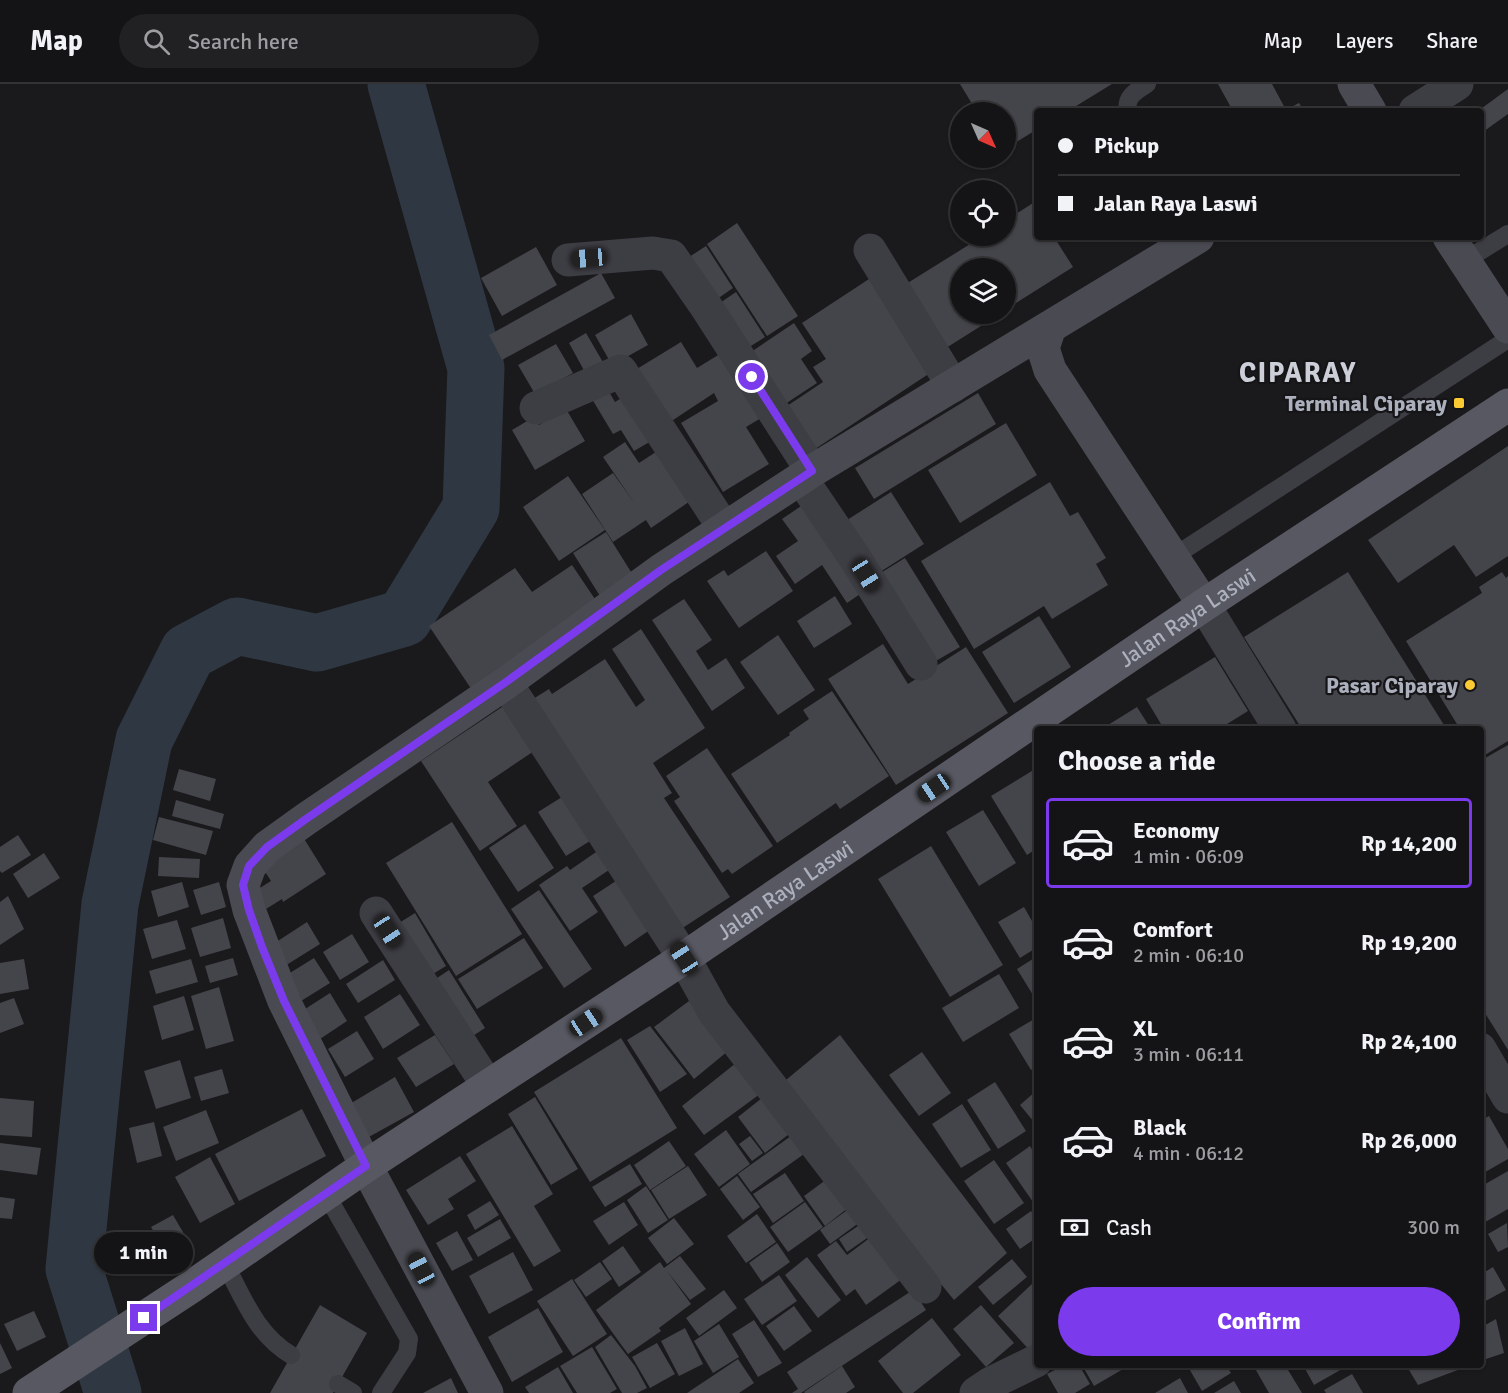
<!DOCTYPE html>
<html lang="en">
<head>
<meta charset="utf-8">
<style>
  :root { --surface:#141416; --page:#212123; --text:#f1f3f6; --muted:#9d9ea1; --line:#333335; --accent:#7c3aed }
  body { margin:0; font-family:Signika,sans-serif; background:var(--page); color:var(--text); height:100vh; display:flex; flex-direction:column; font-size:22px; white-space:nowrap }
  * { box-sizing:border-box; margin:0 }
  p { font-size:20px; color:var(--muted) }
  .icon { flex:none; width:33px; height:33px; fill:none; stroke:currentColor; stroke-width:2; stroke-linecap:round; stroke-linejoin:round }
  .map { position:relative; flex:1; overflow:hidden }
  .details { position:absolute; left:1034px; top:642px; width:450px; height:642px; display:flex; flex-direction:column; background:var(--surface); border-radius:6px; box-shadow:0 2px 4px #0004,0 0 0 2px var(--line) }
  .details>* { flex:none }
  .top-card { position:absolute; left:1034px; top:24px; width:450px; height:132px; border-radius:6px; box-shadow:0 2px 4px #0004,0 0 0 2px var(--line); display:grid; align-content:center; height:132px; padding:0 24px; background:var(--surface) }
  .needle { width:39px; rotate:135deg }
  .buttons { position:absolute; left:950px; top:18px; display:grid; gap:12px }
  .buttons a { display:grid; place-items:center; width:66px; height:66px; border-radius:50%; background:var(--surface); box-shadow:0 2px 4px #0004,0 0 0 2px var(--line); font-size:30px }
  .end { position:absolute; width:27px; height:27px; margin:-14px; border:8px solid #7c3aed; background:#fff; box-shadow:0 0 0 3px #fff }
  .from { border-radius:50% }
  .bubble { position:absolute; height:42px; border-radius:21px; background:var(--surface); box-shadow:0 2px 4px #0004,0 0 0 2px var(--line); font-size:20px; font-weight:700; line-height:42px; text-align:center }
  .car { position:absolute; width:18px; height:36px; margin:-18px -9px; border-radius:8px; box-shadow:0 0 4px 2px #0007; background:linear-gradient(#222 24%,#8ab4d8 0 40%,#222 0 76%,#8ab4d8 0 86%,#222 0) }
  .top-card b { display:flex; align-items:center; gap:21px; height:57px; font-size:22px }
  .top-card b+b { border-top:2px solid var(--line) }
  .top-card i { width:15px; height:15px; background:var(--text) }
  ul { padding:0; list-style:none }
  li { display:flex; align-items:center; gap:18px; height:90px; margin:0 12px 9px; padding:0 12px; border:3px solid transparent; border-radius:6px }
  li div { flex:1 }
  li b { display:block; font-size:22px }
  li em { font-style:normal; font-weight:700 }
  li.selected { border-color:var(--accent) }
  li>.icon { width:54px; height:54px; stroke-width:1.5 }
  h2 { padding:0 24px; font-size:27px; line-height:72px }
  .pay { display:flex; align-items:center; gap:15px; height:66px; padding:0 24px; font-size:22px }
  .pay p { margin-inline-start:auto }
  .action { display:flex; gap:12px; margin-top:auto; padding:12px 24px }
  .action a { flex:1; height:69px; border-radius:36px; background:var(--accent); color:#fff; font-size:24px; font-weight:700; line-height:69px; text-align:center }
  header { display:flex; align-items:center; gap:36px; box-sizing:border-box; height:84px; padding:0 30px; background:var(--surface); border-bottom:2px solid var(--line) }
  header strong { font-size:28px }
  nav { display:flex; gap:33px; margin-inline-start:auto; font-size:21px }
  .search { width:420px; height:54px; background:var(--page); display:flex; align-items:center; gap:15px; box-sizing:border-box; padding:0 21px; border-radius:33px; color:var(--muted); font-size:22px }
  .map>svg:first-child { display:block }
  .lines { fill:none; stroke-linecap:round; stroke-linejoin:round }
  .river { stroke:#2f3842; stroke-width:57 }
  .building { fill:#44454a }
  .lane { stroke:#3d3d44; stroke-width:18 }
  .street { stroke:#3d3d44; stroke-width:33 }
  .secondary { stroke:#494a52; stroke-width:33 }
  .primary { stroke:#575861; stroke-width:33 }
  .route { stroke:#7c3aed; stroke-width:8 }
  .poi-dot { fill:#fcca32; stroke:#151518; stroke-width:2 }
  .labels { text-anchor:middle; stroke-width:4.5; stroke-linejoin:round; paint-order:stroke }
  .poi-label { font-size:22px; font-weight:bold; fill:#acb0bd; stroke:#151518; text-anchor:end }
  .street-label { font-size:22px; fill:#acb0bd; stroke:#151518 }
  .district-label { font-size:28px; font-weight:bold; letter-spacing:1.5px; fill:#cdcfd8; stroke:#151518 }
</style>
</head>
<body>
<header>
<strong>Map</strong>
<div class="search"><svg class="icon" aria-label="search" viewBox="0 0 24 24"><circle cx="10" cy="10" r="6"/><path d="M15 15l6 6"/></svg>Search here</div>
<nav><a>Map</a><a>Layers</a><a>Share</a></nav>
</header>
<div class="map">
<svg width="1508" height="1309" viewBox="0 0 1508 1309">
  <rect width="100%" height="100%" fill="#1a1a1d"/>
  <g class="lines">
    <path class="river" d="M113 1309 74 1185 110 820 144 656 188 568 237 542 317 559 404 534 471 424 476 284 396 0"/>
  </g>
  <path class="building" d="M960 0H1112L1068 27H1036V46L1005 65V28H977Z
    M1218 0H1272L1286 26 1299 19 1304 27H1233Z
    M1508 5V30L1480 50V27H1478Z
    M1033 119 1036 124V153H1054L1073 183 1005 226V184H960V230H1000L946 264 906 200 983 152H1005V137Z
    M737 139 798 232 767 252 707 160Z
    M706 162 733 204 710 220 683 177Z
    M536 163 557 201 502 232 481 194Z
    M601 189 615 214 502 276 489 251Z
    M869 195 930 289 809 369 781 326 823 298 813 283 826 275 802 239Z
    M736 208 765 253 743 267 714 223Z
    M631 230 648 261 612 281 595 251Z
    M794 239 812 267 801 275 817 299 779 324 745 272Z
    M586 249 604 280 586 290 569 259Z
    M681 258 697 284 728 265 768 330 746 343 769 380 723 408 681 339 718 317 714 309 661 344 627 291Z
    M556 260 573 289 535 310 518 281Z
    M605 301 615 318 631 308 658 353 634 367 621 346 613 350 589 310Z
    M978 309 996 340 874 415 855 384Z
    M566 325 585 357 535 386 512 346 534 333 539 341Z
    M1006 339 1037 391 960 439 928 386Z
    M625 358 639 379 662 364 696 413 651 444 646 436 613 458 582 410 613 389 635 420 603 373Z
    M1508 362V472L1476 493 1454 461 1398 499 1368 456Z
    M568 392 605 446 559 477 523 423Z
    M1050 398 1070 432 1078 428 1106 474 1096 480 1108 501 1052 535 1044 522 974 565 921 477Z
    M891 408 924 460 880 488 847 436Z
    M807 418 866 506 847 519 822 481 795 500 776 472 798 457 782 435Z
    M606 448 638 499 605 520 573 469Z
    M766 467 793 507 739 544 707 497 724 486 728 492Z
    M905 474 960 563 934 578 879 490Z
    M572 481 601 524 474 609 429 542 515 484 532 508Z
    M1348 488 1444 641 1437 645H1302L1244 553Z
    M1502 488 1506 494 1508 492V657L1480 674V645H1460L1406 557 1482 509 1479 503Z
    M835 512 852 540 814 564 797 537Z
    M684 515 712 556 696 567 708 586 726 574 745 604 712 627 652 536Z
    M1039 532 1071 583 1014 619 982 568Z
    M641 545 705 644 653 679 672 709 664 714 730 813 681 845 525 620 549 605 552 610 605 575 636 623 645 616 612 565Z
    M778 551 815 606 778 631 740 578Z
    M883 560 908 600 966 563 1008 629 896 701 828 595Z
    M1215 573 1248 627 1219 645H1164L1146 615Z
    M832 607 889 692 840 725 836 719 777 759 731 690 790 651 789 649 809 635 803 626Z
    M508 619 537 665 488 698 517 742 480 767 421 677Z
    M1137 623 1151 645H1111L1108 641Z
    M1508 661V966L1480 921V677Z
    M707 664 773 762 732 790 728 785 722 789 674 717 680 713 666 692Z
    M179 685 216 695 210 717 173 706Z
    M1035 685 1036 765 1027 771 991 712Z
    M570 708 598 752 566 772 538 728Z
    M176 716 224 730 220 745 172 732Z
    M983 726 1016 779 979 802 946 748Z
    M159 733 213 747 206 771 153 756Z
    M452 738 522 850 456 892 386 779Z
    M525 740 554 784 518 808 489 764Z
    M18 751 31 771 2 789 0 787V763Z
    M303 753 326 790 283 818 282 815 266 825 255 807 271 797 260 780Z
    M931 762 1003 881 950 913 878 795Z
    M602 764 615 782 582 804 598 828 570 847 539 801 567 782 570 786Z
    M44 769 60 794 28 814 13 790Z
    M159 773 200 775 199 794 158 792Z
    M622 793 654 843 625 863 593 812Z
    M182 798 189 823 158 833 151 807Z
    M219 798 226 823 201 831 193 806Z
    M539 806 592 885 564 904 511 825Z
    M8 812 24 845 0 861V818Z
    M1024 823 1036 844V864L1020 874 998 838Z
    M415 829 446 882 423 896 391 844Z
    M223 834 231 864 200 873 191 844Z
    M177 836 186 865 152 875 143 845Z
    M307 838 320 860 280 885 267 864Z
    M352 850 369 878 340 896 323 868Z
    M524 854 543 884 477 925 458 895Z
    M1036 873V916L1017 885Z
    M233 874 238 891 210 899 205 882Z
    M314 874 330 899 301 917 285 892Z
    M24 875 29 905 0 910V879Z
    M191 875 198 898 156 910 149 887Z
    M383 876 395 896 358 919 346 900Z
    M449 886 485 944 465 957 428 900Z
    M999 890 1019 924 963 958 942 924Z
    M219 903 234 957 206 965 191 912Z
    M330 909 347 937 320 955 302 927Z
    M400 910 420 941 383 965 364 933Z
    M184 912 194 946 162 956 153 922Z
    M14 914 24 940 0 949V919Z
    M689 917 728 967 694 995 654 943Z
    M1036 934V983L1031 986 1009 950Z
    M650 942 687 990 660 1008 627 956Z
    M357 947 374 975 345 993 328 965Z
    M435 951 454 980 416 1003 397 974Z
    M840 951 1007 1169 954 1216 783 1007 786 996Z
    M621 954 677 1044 590 1098 534 1008Z
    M922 968 951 1009 919 1032 889 991Z
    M180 976 191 1014 156 1025 144 987Z
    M736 979 760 1010 704 1051 682 1022Z
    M222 985 229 1009 201 1017 194 993Z
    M395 993 414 1028 367 1054 348 1021Z
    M995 998 1026 1047 998 1065 967 1016Z
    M1036 1007V1046L1032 1041 1034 1038 1020 1021Z
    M535 1013 578 1085 551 1101 508 1030Z
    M0 1014 34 1017 32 1053 0 1051Z
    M762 1014 789 1050 765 1069 738 1033Z
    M962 1020 991 1066 961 1084 932 1040Z
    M302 1025 326 1072 239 1117 215 1070Z
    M206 1026 219 1059 176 1077 163 1043Z
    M1489 1032 1508 1065V1075L1480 1091V1037Z
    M154 1038 162 1072 137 1079 129 1044Z
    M512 1042 553 1110 534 1122 561 1167 534 1183 466 1070Z
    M726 1046 750 1080 719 1103 694 1070Z
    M750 1052 763 1069 752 1077 739 1060Z
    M791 1052 804 1070 751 1108 738 1090Z
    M669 1057 686 1082 650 1106 634 1081Z
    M0 1059 41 1064 37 1091 0 1086Z
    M1030 1062 1036 1072V1116L1033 1118 1006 1079Z
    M460 1072 476 1097 448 1115 454 1125 428 1141 406 1106Z
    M210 1073 235 1120 200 1139 175 1093Z
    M994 1076 1024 1119 994 1140 964 1097Z
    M630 1080 642 1100 605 1123 592 1103Z
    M688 1082 707 1111 669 1135 651 1106Z
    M1508 1087V1125L1480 1141V1103Z
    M785 1089 804 1117 773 1139 753 1110Z
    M737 1092 760 1123 743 1136 720 1105Z
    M827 1095 848 1124 825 1142 804 1112Z
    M646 1102 668 1136 648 1149 627 1116Z
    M0 1113 15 1115 12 1135 0 1134Z
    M490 1117 499 1131 475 1146 467 1131Z
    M624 1118 638 1141 609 1161 593 1137Z
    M805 1118 823 1143 788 1168 770 1143Z
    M850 1124 860 1138 830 1160 820 1146Z
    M1031 1127 1036 1134V1154L1020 1165 1006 1145Z
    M757 1130 776 1158 746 1179 727 1152Z
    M173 1131 187 1155 165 1167 151 1143Z
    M674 1134 694 1160 667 1180 648 1154Z
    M500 1135 511 1154 478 1173 467 1154Z
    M1507 1139 1508 1163 1498 1168 1488 1150Z
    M861 1140 870 1152 847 1168 839 1155Z
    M457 1147 473 1176 452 1187 436 1159Z
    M871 1153 902 1195 866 1221 855 1205 846 1212 817 1171 836 1157 847 1171Z
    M777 1159 790 1178 762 1198 749 1179Z
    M623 1162 641 1188 619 1203 602 1177Z
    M513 1168 533 1206 489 1230 469 1192Z
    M680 1172 706 1205 690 1216 667 1187 691 1220 659 1244 661 1247 628 1270 596 1226 660 1178 664 1184Z
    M807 1173 841 1216 818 1234 785 1191Z
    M1012 1175 1027 1193 993 1221 978 1203Z
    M600 1178 612 1195 586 1213 574 1196Z
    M1493 1183 1506 1206 1480 1220V1191Z
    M779 1191 797 1217 762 1241 744 1215Z
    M572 1195 607 1250 573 1272 537 1217Z
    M1033 1199 1036 1203V1273L998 1232Z
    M724 1206 737 1224 699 1252 686 1234Z
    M913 1206 926 1226 801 1309H792L798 1305 787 1288Z
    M320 1221 367 1249 333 1309H270Z
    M981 1221 1014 1259 986 1283 953 1245Z
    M794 1222 812 1247 784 1267 766 1242Z
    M538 1224 563 1268 512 1298 488 1253Z
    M34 1227 46 1253 17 1267 4 1240Z
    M932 1234 961 1271 913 1309H903L878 1277Z
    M1496 1235 1504 1269 1480 1277V1244Z
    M754 1236 782 1279 758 1293 732 1250Z
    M719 1240 739 1273 713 1289 694 1257Z
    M685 1244 703 1280 679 1292 661 1257Z
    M611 1251 635 1282 647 1304 637 1309H622L595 1263Z
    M0 1259 12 1284 0 1290Z
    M657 1259 675 1290 650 1304 632 1273Z
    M592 1263 617 1305 610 1309H577L560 1282Z
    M738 1275 754 1299 739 1309H687Z
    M1064 1281H1079L1090 1300 1075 1309H1058L1047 1290Z
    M1082 1281H1130L1094 1302Z
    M1187 1281H1226L1231 1289 1202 1307Z
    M1253 1281H1285L1302 1309H1269Z
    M1303 1281H1349L1314 1301Z
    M1406 1281H1471L1418 1301Z
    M842 1282 855 1303 846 1309H805L804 1308Z
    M558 1283 573 1309H529L525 1303Z
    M1352 1290 1363 1309H1326L1324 1306Z
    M451 1294 458 1309H423Z
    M1180 1294 1188 1309H1155Z
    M1234 1297 1241 1309H1214Z"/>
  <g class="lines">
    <path class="lane" d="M1128 27C1125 13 1136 7 1147 0
      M1464 177 1508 150
      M1173 473 1508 255
      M326 1110 409 1255 407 1269 381 1309
      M225 1180C244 1215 256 1250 291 1271
      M338 1300 353 1309"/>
    <path class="street" d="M1415 27 1457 0
      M870 166 953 302
      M568 176 653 169 671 172 705 221 812 387
      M536 324 621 287 724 444
      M801 394 855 474 921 580
      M1204 521 1280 645
      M506 599 684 874 714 928 925 1203
      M376 829 488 1002
      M1480 965 1508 1013
      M976 1309 991 1299 1036 1277"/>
    <path class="secondary" d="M1354 0 1370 27
      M1449 153 1508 243
      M1050 243 1043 264 1050 286 1204 521
      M487 1309 366 1082 284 917 249 826 243 801 250 782 267 763 306 735 506 599 661 486 812 387 1198 153"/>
    <path class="primary" id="s1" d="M29 1309 191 1203 366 1082 684 874 1204 521 1508 321"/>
  </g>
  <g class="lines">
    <path class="route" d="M144 1234 366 1082 284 917 262 863 249 826 243 801 249 782 267 763 306 735 506 598 661 486 812 387 752 293"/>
  </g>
  <g class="poi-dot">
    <rect x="1453" y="313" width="12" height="12" rx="3"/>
    <circle cx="1470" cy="601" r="6"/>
  </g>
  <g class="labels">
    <g class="poi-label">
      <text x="1447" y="327">Terminal Ciparay</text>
      <text x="1458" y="609">Pasar Ciparay</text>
    </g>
    <g class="street-label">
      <text dy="8" stroke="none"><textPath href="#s1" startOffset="1394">Jalan Raya Laswi</textPath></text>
      <text dy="8" stroke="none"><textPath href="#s1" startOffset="908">Jalan Raya Laswi</textPath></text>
    </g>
    <g class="district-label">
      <text x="1298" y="298">CIPARAY</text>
    </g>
  </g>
</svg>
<div class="buttons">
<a><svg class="needle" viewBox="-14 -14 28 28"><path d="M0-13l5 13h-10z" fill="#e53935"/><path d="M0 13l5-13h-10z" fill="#9d9ea1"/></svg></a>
<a><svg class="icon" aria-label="locate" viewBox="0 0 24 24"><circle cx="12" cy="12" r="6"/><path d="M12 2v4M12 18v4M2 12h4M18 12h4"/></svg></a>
<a><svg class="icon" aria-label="layers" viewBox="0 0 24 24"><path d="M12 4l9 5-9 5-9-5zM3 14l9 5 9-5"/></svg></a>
</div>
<i class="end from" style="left:752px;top:293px"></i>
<i class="end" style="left:144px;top:1234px"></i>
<div class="bubble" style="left:94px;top:1148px;width:99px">1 min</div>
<i class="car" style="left:589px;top:174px;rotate:265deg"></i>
<i class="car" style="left:866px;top:491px;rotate:148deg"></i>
<i class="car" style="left:934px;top:704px;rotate:236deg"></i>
<i class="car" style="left:388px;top:847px;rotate:147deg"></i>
<i class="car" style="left:684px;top:874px;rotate:327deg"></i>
<i class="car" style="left:586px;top:938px;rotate:57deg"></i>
<i class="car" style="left:421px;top:1185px;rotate:332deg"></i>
<div class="top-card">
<b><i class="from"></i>Pickup</b>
<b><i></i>Jalan Raya Laswi</b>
</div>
<section class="details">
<h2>Choose a ride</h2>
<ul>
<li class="selected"><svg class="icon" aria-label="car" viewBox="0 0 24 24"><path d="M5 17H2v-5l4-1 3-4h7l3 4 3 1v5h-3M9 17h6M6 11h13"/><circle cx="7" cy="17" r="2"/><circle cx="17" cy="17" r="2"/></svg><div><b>Economy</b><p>1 min · 06:09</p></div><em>Rp 14,200</em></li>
<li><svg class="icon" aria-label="car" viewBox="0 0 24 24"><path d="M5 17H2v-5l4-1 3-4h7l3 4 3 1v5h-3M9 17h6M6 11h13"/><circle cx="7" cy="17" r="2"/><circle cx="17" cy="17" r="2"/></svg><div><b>Comfort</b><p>2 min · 06:10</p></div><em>Rp 19,200</em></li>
<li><svg class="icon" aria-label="car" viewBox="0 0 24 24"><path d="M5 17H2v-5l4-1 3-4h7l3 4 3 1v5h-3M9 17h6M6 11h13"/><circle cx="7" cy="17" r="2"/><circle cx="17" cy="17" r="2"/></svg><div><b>XL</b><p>3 min · 06:11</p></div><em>Rp 24,100</em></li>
<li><svg class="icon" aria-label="car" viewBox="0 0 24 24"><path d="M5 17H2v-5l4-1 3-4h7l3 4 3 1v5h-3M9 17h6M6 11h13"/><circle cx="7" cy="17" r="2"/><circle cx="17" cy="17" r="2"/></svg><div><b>Black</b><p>4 min · 06:12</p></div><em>Rp 26,000</em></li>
</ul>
<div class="pay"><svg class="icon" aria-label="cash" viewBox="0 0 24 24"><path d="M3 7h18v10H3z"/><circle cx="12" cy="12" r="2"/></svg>Cash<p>300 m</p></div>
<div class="action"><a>Confirm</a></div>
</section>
</div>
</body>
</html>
